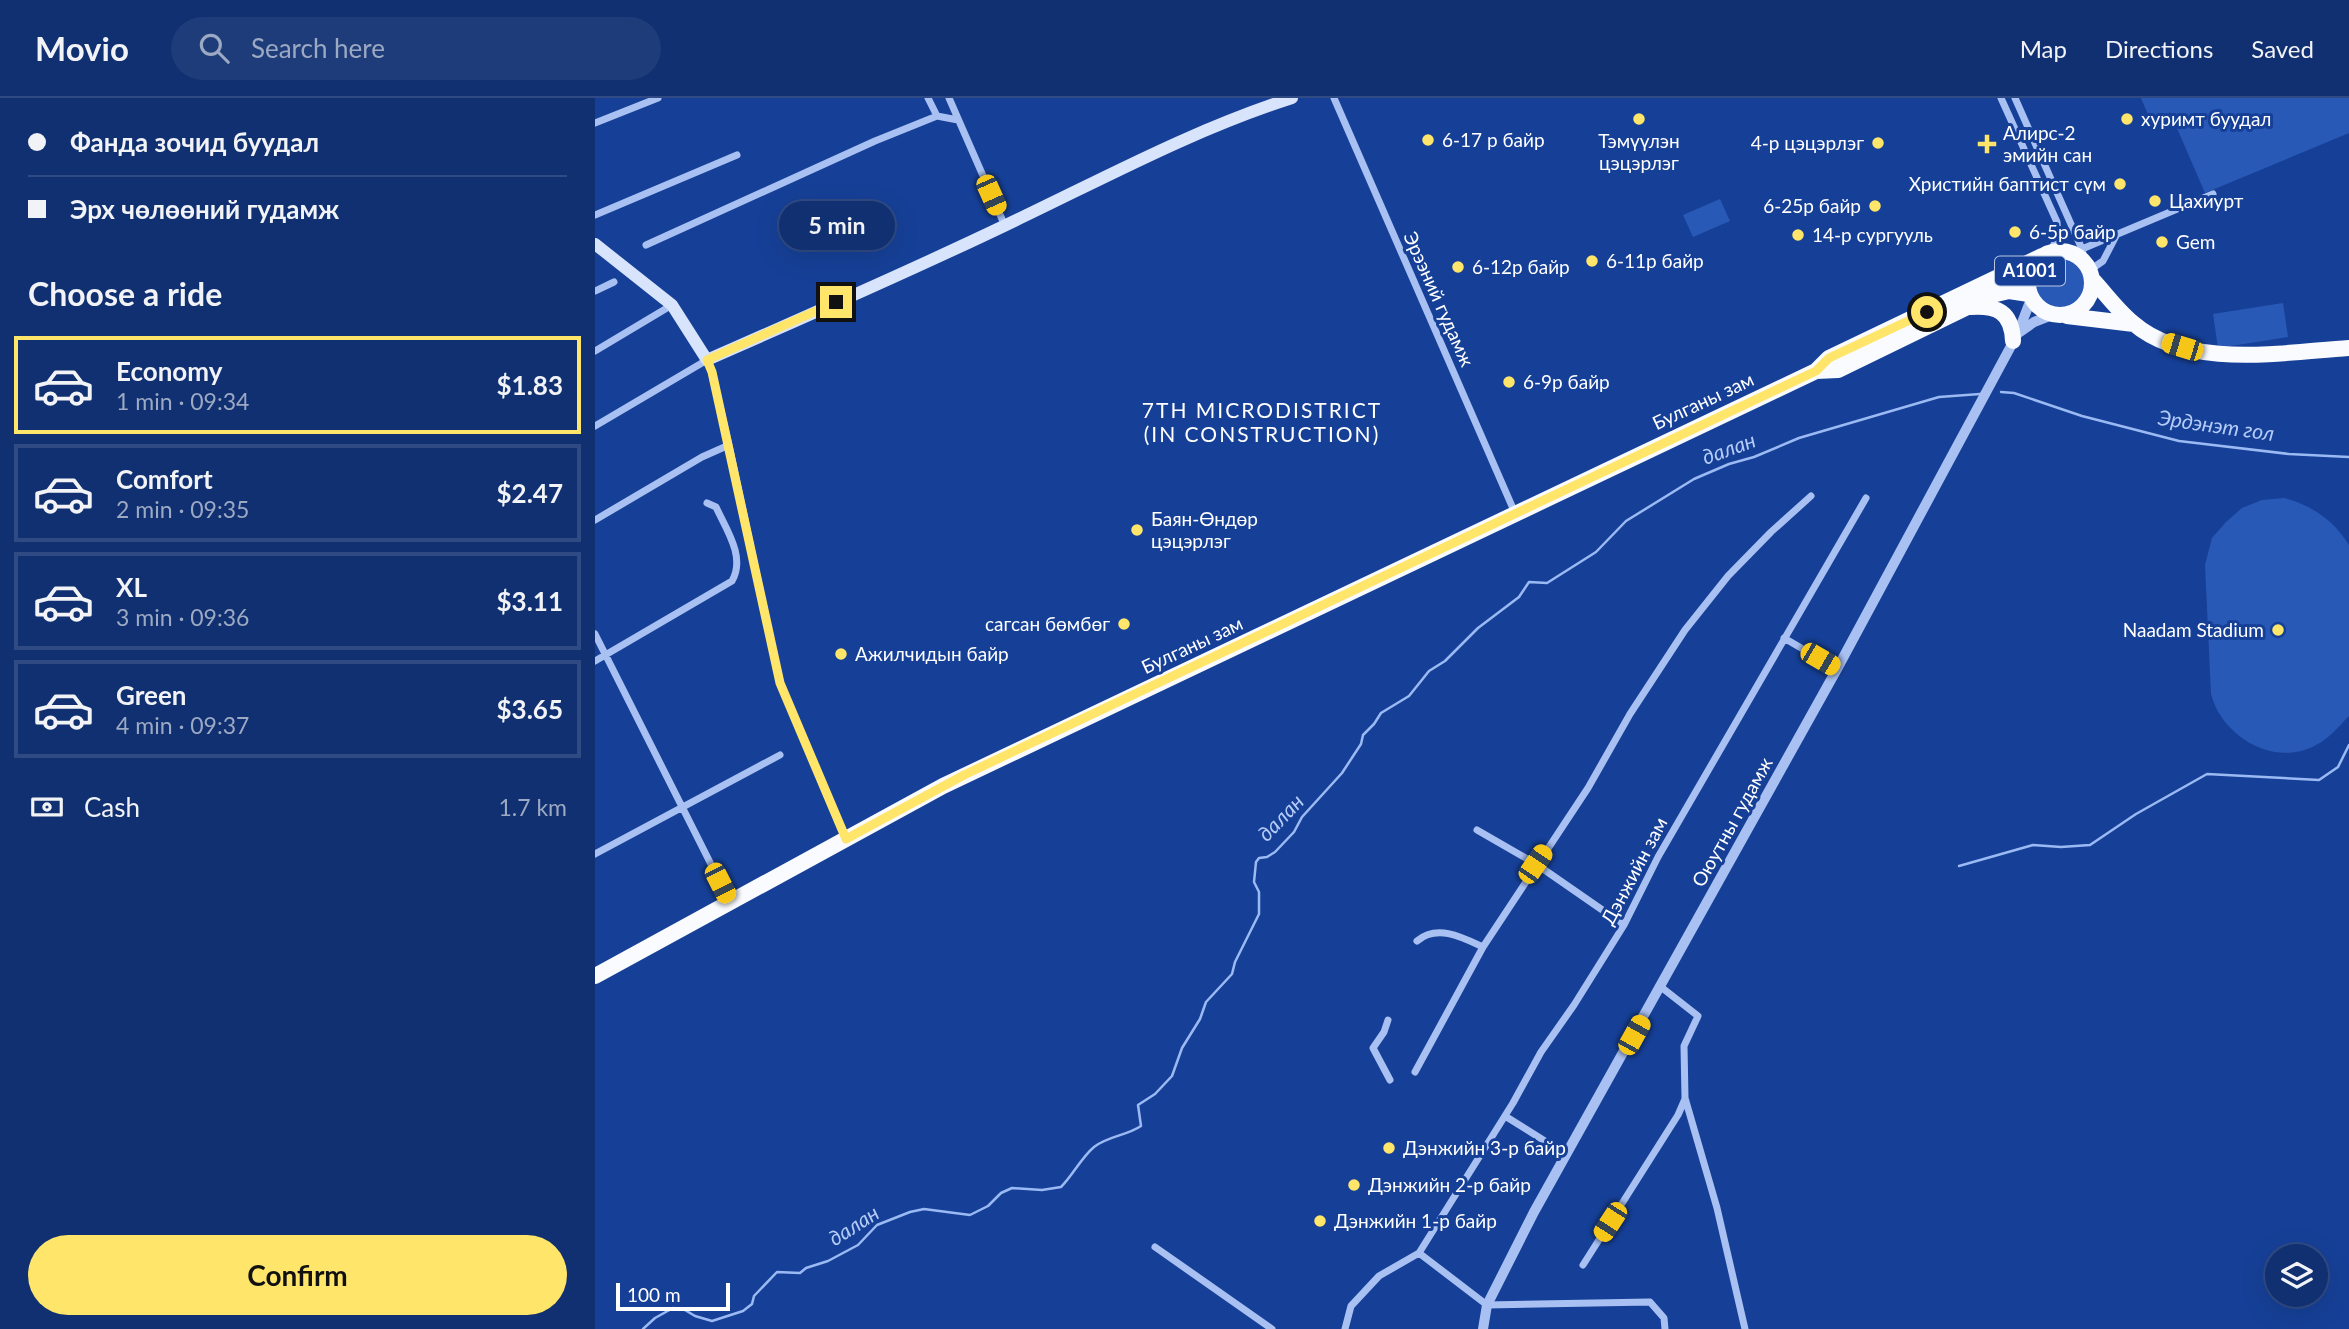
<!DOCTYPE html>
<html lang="en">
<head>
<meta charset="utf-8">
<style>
  :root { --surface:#103071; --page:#1e3c79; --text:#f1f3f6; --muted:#9ca9c3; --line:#304b84; --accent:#ffe569 }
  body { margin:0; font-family:Lato,sans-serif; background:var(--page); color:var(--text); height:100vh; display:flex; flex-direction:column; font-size:26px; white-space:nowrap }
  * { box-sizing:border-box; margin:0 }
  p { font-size:23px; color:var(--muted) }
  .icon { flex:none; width:38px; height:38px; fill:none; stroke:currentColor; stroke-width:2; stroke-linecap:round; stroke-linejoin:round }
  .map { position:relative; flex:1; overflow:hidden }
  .panel { display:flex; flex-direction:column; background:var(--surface); width:595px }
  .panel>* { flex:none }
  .top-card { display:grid; align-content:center; height:154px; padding:0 28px; background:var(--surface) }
  .fabs { position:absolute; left:1670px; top:1146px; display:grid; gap:14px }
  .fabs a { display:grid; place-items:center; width:63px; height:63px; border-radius:50%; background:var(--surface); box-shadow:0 7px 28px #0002,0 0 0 2px var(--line); font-size:35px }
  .scale { position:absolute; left:21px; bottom:18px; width:114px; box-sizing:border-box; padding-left:7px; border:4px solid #fff; border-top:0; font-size:19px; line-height:24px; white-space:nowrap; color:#fff; -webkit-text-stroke:5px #164097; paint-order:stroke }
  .end { position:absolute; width:32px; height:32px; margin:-16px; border:9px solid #ffe569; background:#111; box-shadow:0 0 0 4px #111 }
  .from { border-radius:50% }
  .bubble { position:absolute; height:49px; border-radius:24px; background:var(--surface); box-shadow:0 7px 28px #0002,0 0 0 2px var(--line); font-size:23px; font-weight:700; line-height:49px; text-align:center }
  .car { position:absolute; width:21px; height:42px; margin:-21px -10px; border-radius:9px; box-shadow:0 0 5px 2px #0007; background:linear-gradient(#f5c518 24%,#345 0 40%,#f5c518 0 76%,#345 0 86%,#f5c518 0) }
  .top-card b { display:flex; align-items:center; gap:24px; height:66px; font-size:26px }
  .top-card b+b { border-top:2px solid var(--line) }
  .top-card i { width:18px; height:18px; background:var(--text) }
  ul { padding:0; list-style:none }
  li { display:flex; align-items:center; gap:21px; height:98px; margin:0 14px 10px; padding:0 14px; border:4px solid var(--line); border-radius:0px }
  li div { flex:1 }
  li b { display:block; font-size:26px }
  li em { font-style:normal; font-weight:700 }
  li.selected { border-color:var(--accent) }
  li>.icon { width:63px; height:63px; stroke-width:1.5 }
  h2 { padding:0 28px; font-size:32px; line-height:84px }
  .pay { display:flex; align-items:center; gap:18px; height:77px; padding:0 28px; font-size:26px }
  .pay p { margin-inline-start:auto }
  .primary-button { display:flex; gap:14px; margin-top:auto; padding:14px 28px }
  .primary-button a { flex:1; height:80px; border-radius:42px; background:var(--accent); color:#111; font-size:28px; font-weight:700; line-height:80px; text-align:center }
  header { display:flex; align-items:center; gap:42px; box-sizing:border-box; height:98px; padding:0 35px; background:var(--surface); border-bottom:2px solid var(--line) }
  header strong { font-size:33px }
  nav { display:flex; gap:38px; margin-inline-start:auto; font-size:24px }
  .search { width:490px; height:63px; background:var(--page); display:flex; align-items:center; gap:18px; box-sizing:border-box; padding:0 24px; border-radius:38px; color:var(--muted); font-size:26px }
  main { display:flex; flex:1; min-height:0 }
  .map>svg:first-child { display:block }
  .green { fill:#2959b6 }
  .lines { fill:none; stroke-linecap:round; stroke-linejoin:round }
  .stream { stroke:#9bbaf4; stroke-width:2.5 }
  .minor { stroke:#a9c1f2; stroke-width:7 }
  .tertiary { stroke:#a9c1f2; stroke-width:10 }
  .secondary { stroke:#d8e3fc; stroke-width:12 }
  .trunk { stroke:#f9fbff; stroke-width:16 }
  .route { stroke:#ffe569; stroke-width:9 }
  .poi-dot { fill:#ffe569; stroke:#164097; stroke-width:2.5 }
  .labels { text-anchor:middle; stroke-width:6; stroke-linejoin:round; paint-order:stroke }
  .shield { fill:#164097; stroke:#b9c6e0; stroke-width:2 }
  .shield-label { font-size:18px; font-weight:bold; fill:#fff }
  .poi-label { font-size:19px; fill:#fff; stroke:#164097; text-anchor:start }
  .street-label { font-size:19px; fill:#fff; stroke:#164097 }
  .neighbourhood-label { font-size:21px; letter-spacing:2px; fill:#fff; stroke:#164097 }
  .water-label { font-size:21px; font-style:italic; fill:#b5ccf8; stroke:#164097 }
</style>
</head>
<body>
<header>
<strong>Movio</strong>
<div class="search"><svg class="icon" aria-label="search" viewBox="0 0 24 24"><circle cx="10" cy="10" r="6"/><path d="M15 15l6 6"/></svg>Search here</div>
<nav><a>Map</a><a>Directions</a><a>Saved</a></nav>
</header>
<main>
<section class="panel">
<div class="top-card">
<b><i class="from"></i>Фанда зочид буудал</b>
<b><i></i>Эрх чөлөөний гудамж</b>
</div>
<h2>Choose a ride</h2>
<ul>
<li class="selected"><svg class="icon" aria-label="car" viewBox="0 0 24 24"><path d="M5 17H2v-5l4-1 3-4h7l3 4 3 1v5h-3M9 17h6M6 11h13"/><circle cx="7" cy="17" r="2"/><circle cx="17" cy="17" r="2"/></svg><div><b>Economy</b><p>1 min · 09:34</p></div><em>$1.83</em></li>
<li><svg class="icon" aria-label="car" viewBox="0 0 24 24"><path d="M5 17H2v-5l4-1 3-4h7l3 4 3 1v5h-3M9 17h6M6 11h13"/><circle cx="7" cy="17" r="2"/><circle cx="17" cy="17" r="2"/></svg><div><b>Comfort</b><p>2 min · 09:35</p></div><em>$2.47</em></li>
<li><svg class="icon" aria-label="car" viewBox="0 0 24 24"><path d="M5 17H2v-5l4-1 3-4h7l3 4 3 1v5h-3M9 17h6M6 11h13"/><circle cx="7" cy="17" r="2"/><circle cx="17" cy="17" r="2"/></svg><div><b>XL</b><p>3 min · 09:36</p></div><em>$3.11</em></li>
<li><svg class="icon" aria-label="car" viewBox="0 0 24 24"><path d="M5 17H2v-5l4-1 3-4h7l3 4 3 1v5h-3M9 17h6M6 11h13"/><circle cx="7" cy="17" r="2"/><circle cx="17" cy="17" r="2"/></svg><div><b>Green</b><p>4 min · 09:37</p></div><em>$3.65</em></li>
</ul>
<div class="pay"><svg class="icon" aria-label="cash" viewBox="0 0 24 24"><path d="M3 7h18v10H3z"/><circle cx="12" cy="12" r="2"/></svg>Cash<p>1.7 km</p></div>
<div class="primary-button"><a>Confirm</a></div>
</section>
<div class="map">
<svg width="1754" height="1231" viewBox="0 0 1754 1231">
  <rect width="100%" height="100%" fill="#164097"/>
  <path class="green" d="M1546 0H1754V35L1610 95 1575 14 1557 26Z
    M1125 101 1135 123 1098 139 1088 117Z
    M1439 186a26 26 0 1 1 52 0a26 26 0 1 1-52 0Z
    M1688 205 1693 239 1623 250 1618 216Z
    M1689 400C1718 408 1738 422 1754 447V618C1744 628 1734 641 1721 647 1680 670 1627 639 1616 596L1610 467 1617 440 1631 424 1647 410 1667 402Z"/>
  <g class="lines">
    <path class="stream" d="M1406 294 1419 295 1487 318 1584 343 1694 356 1754 359
      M1364 768 1438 747 1466 749 1495 747 1541 716 1612 676 1724 682 1743 669 1754 647
      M48 1231 60 1220 78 1210 90 1212 100 1218 117 1223 148 1213 157 1206 159 1198 182 1174 205 1175 211 1170 233 1163 263 1147 282 1127 315 1114 329 1111 375 1117 393 1108 406 1095 417 1090 447 1092 466 1089C478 1077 486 1060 499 1049 513 1038 531 1038 546 1028L543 1007 560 996 577 978 587 950 605 921 611 904 637 876 640 864 664 816V794L659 784 661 764 664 760 672 759 680 754 699 734 707 719 747 675 766 646 768 637 779 626 786 615 814 598 834 573 850 563 883 530 924 499 934 484 952 485 1001 454 1031 423 1099 381 1134 366 1159 359 1204 340 1344 299 1385 296"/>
    <path class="minor" d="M333 0 342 18
      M354 0 410 128
      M739 0 920 415
      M1406 0 1462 124 1463 139 1455 154
      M1420 0 1487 151 1490 164
      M0 25 63 0
      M0 117 142 57
      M51 147 280 43 342 18 363 22
      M1487 151 1618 96
      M1495 172 1508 163 1521 138
      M0 193 19 184
      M0 253 77 207
      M0 328 112 262 117 274 134 347 107 359 0 422
      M134 347 185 585 250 740
      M0 536 135 804
      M1189 540 1242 571
      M0 563 137 483C151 459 131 431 121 409L112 405
      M882 732 941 766 1029 827
      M0 756 185 657
      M822 843C842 826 867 839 888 849
      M1066 889 1103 918 1089 948 1090 1000 1122 1110 1150 1231
      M793 922 789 934 778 950 795 982
      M820 974 888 849 993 690 1035 616 1090 532 1133 478 1176 434 1216 398
      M910 1018 972 1057
      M560 1149 677 1231
      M824 1155 918 1005 946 954 979 907 1029 827 1063 759 1271 400
      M988 1167 1083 1017 1090 1001
      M750 1231 756 1208 784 1178 824 1155 892 1207 1055 1204 1069 1220 1070 1231"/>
    <path class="tertiary" d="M1425 234 1439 224 1457 217
      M888 1231 892 1207 939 1114 1242 571 1423 235 1436 201"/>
    <path class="secondary" d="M0 146 77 207 112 262C212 218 313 174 411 127 506 82 597 32 697 0"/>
    <path class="trunk" d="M1433 185a32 32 0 1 1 64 0a32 32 0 1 1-64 0Z
      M1497 181C1511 196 1523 213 1538 225 1592 272 1689 254 1754 250
      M1375 209C1402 207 1417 214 1418 243
      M1472 218 1539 226
      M1221 273 1243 272 1397 197 1414 193 1434 196
      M0 878 348 688 1221 273 1234 260 1447 158"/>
  </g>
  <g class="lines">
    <path class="route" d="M241 204 112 262 117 274 185 585 251 741 369 677 1221 273 1234 260 1332 214"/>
  </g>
  <g class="poi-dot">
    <circle cx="1044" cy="21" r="7"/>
    <circle cx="1532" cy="21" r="7"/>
    <circle cx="833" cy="42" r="7"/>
    <circle cx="1283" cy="45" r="7"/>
    <path d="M1388.5 35.5h7v7h7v7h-7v7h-7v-7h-7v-7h7z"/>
    <circle cx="1525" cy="86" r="7"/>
    <circle cx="1560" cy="103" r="7"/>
    <circle cx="1280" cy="108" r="7"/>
    <circle cx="1420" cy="134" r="7"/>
    <circle cx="1203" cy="137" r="7"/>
    <circle cx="1567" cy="144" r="7"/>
    <circle cx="997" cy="163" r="7"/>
    <circle cx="863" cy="169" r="7"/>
    <circle cx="914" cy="284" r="7"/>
    <circle cx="542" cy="432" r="7"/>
    <circle cx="529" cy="526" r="7"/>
    <circle cx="1683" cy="532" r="7"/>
    <circle cx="246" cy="556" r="7"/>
    <circle cx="794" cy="1050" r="7"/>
    <circle cx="759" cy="1087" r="7"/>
    <circle cx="725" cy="1123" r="7"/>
  </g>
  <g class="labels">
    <rect class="shield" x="1400" y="158.5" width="70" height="29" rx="5"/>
    <g class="shield-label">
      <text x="1435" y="179">A1001</text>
    </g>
    <g class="poi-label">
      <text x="1546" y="28">хуримт буудал</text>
      <text x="1408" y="42">Aлирс-2<tspan x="1408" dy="22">эмийн сан</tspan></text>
      <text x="847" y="49">6-17 р байр</text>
      <text x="1044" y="50" text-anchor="middle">Тэмүүлэн<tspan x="1044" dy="22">цэцэрлэг</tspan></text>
      <text x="1269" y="52" text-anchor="end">4-р цэцэрлэг</text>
      <text x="1511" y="93" text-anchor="end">Христийн баптист сүм</text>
      <text x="1574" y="110">Цахиурт</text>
      <text x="1266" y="115" text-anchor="end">6-25р байр</text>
      <text x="1434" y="141">6-5р байр</text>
      <text x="1217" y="144">14-р сургууль</text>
      <text x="1581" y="151">Gem</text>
      <text x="1011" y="170">6-11р байр</text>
      <text x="877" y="176">6-12р байр</text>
      <text x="928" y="291">6-9р байр</text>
      <text x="556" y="428">Баян-Өндөр<tspan x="556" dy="22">цэцэрлэг</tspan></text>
      <text x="515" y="533" text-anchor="end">сагсан бөмбөг</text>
      <text x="1669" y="539" text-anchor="end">Naadam Stadium</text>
      <text x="260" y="563">Ажилчидын байр</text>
      <text x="808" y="1057">Дэнжийн 3-р байр</text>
      <text x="773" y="1094">Дэнжийн 2-р байр</text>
      <text x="739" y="1130">Дэнжийн 1-р байр</text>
    </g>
    <g class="street-label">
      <text transform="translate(844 201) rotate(66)" y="7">Эрээний гудамж</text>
      <text transform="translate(1108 303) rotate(-25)" y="7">Булганы зам</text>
      <text transform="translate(597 547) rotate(-25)" y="7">Булганы зам</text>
      <text transform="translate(1137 724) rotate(-61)" y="7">Оюутны гудамж</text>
      <text transform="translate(1039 773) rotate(-62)" y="7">Дэнжийн зам</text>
    </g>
    <g class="neighbourhood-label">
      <text x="667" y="320">7TH MICRODISTRICT<tspan x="667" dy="24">(IN CONSTRUCTION)</tspan></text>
    </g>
    <g class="water-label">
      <text transform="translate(1621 328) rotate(8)" y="7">Эрдэнэт гол</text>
      <text transform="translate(1134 351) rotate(-20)" y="7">далан</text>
      <text transform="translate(686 720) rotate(-46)" y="7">далан</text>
      <text transform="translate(259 1128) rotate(-33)" y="7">далан</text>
    </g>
  </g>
</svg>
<div class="fabs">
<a><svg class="icon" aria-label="layers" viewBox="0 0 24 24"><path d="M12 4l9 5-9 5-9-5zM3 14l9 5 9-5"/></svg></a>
</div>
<div class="scale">100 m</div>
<i class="end from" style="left:1332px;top:214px"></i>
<i class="end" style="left:241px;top:204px"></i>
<div class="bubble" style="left:184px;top:103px;width:116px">5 min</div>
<i class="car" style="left:396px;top:97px;rotate:156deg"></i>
<i class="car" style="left:1587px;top:249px;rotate:287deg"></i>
<i class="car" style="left:1225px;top:561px;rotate:120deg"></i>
<i class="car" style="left:940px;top:766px;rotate:34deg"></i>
<i class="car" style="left:125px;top:785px;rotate:153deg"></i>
<i class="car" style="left:1039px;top:937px;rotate:29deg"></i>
<i class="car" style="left:1015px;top:1124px;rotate:213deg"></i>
</div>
</main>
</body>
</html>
